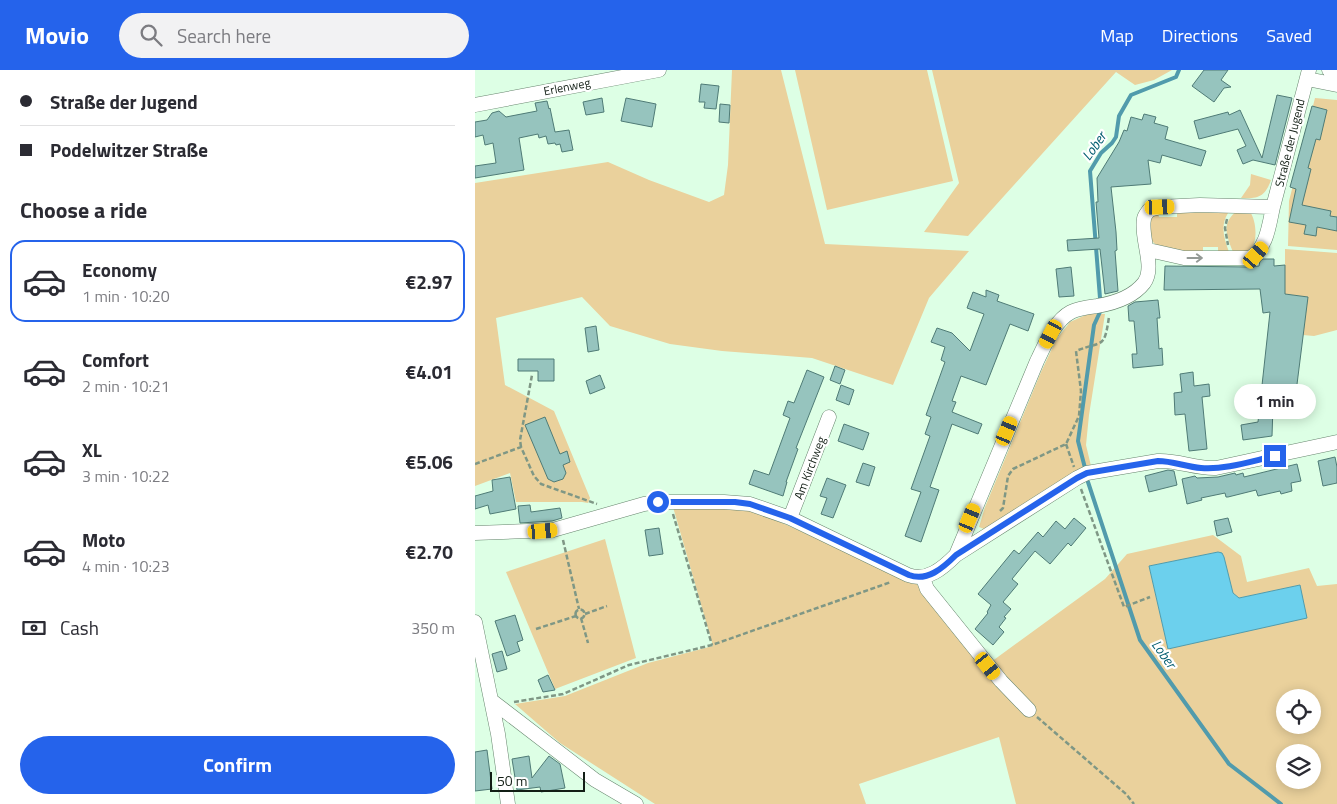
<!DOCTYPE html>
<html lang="en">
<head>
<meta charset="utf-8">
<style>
  :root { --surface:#fff; --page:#f2f2f3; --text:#2b2b33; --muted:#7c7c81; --line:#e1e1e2; --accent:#2563eb }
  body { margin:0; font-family:"Titillium Web",sans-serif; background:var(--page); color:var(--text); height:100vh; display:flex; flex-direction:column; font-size:19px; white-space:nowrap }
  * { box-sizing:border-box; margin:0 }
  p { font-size:16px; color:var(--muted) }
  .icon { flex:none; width:28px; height:28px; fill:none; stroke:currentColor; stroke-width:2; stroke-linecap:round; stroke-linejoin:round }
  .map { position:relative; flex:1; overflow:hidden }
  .side { display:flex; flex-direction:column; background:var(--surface); width:475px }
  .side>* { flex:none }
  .guide { display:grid; align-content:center; height:110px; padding:0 20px; background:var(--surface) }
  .tools { position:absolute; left:801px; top:619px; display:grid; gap:10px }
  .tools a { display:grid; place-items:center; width:45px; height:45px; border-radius:50%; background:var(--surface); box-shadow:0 2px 12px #0003; font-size:25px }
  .scale { position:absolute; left:15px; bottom:12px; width:95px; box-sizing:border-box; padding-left:5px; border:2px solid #121e15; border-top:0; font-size:14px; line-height:18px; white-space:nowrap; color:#121e15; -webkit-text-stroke:4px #fff; paint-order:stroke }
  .end { position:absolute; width:22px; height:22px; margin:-11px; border:6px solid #2563eb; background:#fff; box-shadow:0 0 0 2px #fff }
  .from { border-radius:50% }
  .bubble { position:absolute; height:35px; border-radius:18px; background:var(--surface); box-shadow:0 2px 12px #0003; font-size:16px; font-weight:700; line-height:35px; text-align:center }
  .car { position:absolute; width:15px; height:30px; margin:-15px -8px; border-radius:6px; box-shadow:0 0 4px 1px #0007; background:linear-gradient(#f5c518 24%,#345 0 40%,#f5c518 0 76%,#345 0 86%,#f5c518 0) }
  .guide b { display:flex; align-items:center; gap:18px; height:48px; font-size:19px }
  .guide b+b { border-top:1px solid var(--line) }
  .guide i { width:12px; height:12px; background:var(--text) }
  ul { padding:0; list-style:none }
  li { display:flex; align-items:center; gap:15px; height:82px; margin:0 10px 8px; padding:0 10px; border:2px solid transparent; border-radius:15px }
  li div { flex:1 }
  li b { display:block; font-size:19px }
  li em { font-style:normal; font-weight:700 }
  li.active { border-color:var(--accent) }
  li>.icon { width:45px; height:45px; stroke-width:1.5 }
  h2 { padding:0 20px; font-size:22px; line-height:60px }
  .pay { display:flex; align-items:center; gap:12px; height:55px; padding:0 20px; font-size:19px }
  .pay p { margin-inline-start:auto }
  .button { display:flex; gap:10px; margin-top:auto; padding:10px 20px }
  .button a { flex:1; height:58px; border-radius:30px; background:var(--accent); color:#fff; font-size:20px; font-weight:700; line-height:58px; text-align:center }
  header { display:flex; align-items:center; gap:30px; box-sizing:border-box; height:70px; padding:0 25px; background:var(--accent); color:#fff }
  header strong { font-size:24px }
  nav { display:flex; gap:28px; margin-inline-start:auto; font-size:18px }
  .search { width:350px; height:45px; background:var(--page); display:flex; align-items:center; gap:12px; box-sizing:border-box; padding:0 18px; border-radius:28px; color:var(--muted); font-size:19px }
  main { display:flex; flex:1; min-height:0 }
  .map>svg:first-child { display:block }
  .green { fill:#ead19c; fill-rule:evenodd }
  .water { fill:#6cd0ed; stroke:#519bac }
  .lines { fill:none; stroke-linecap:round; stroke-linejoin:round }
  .stream { stroke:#519bac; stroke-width:4 }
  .building { fill:#96c4be; stroke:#4f7b76 }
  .minor-casing { stroke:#67856e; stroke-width:15 }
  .path { stroke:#7f9785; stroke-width:2.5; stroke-dasharray:5 2.5; stroke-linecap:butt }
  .minor { stroke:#fff; stroke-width:14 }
  .oneway { stroke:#949a96 }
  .route { stroke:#2563eb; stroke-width:6 }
  .labels { text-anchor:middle; stroke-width:4.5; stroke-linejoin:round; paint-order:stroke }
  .street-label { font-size:12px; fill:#121e15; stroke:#fff }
  .water-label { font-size:14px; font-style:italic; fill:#005b6f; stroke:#fff }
</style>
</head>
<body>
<header>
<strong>Movio</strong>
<div class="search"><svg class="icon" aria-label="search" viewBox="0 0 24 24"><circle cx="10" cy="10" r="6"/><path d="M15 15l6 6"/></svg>Search here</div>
<nav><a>Map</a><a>Directions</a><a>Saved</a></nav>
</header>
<main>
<section class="side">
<div class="guide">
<b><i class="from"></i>Straße der Jugend</b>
<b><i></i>Podelwitzer Straße</b>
</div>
<h2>Choose a ride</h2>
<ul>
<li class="active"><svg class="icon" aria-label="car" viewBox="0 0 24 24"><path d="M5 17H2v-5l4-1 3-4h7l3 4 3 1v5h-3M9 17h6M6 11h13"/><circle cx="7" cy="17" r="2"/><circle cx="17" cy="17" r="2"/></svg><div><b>Economy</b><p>1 min · 10:20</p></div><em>€2.97</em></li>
<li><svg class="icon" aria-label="car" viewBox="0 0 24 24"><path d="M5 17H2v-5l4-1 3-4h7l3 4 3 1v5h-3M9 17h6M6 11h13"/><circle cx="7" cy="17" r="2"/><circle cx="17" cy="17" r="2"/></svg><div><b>Comfort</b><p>2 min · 10:21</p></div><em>€4.01</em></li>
<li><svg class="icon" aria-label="car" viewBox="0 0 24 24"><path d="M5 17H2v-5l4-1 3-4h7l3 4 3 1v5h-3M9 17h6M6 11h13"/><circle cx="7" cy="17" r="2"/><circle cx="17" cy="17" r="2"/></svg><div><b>XL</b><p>3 min · 10:22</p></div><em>€5.06</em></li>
<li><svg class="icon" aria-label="car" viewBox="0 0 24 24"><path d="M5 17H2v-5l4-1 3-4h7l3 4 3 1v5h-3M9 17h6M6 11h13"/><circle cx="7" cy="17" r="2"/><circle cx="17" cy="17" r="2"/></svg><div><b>Moto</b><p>4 min · 10:23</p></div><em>€2.70</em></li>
</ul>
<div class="pay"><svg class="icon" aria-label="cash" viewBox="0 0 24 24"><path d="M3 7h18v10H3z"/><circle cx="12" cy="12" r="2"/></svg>Cash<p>350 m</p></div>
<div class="button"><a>Confirm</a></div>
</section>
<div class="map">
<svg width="862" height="734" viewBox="0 0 862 734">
  <rect width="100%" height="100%" fill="#ddffe5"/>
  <path class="green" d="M257 0H306L350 174 494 181 454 228 418 315 337 288 247 281 195 274 135 256 107 227 21 248 30 315 79 341 115 428 113 433 107 432H41L35 403 0 416V113L133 92 174 110 234 132 249 125 253 95Z
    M320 0H452L478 111 352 140Z
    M457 0H697L679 10 660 15 641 2 493 166 449 162 484 113Z
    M840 28 862 30V180L813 176 814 131Z
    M776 104 796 110C790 127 783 129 766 128L775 115Z
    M763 140 775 142C781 149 784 174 774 180 769 183 763 182 758 182 751 164 746 153 763 140Z
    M702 141 753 143C745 156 749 168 754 182H743V177H728V183C701 182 662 183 677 145L683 143 684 147H702Z
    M810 179 862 183V260L839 266 828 265 833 227 803 223 810 195Z
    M613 244H630L614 345 611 375 616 396 509 459 504 457 510 437 566 302 581 270 595 252Z
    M198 437 278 440 439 511 543 634 516 592 630 509 652 484 738 465 766 486 772 512 834 498 842 516 862 514V734H541L524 667 384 714 391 734H180L85 673 40 634 90 626 173 593 238 576ZM743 482 747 483 749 487 758 523 764 528 825 515 693 579 674 496ZM810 628H838V655H810ZM810 682H838V710H810Z
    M130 469 161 588 80 619 31 502Z"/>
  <path class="water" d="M743 482 747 483 749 487 758 523 764 528 825 515 832 548 693 579 674 496Z"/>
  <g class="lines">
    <path class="stream" d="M625 228 615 101 626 83 637 73 641 67 644 46 656 25 701 7 704 0
      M610 398 603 371 619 255 625 242
      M613 412 665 570 754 694 806 734"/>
  </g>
  <path class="building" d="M729 0H753L746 10 756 17 749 18 739 32 717 16Z
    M226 14 244 16 241 39 229 38 230 32H224Z
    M802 25 817 28 800 95 778 90 768 94 762 80 771 76 763 59 724 69 719 51 753 42 754 45 765 40 787 88Z
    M127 28 129 42 111 45 108 32Z
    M151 28 181 34 177 57 146 51Z
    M72 31 74 39 75 38 80 62 94 60 98 80 87 82 85 74 81 75 80 73 73 74 71 66 64 68 63 64 44 68 49 100 0 108V96L21 93 18 73 10 75 8 65 0 67V52L12 50 17 43 24 41 31 47 62 41 60 33Z
    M245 34 255 35 254 53 244 52Z
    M837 36 852 40 845 70 841 69 833 98 836 99 827 135 856 141 855 146 862 147V161L842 157 841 166 829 164 831 155 814 152 821 119 815 117Z
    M669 44 681 47 679 53 693 57 690 69 731 81 726 96 687 85 685 93 673 90 676 114 636 117 641 162 642 180 640 181 643 221 630 224 625 179 593 181 592 170 624 168 621 132H623L622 108 644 72 649 60 652 61 656 47 667 50Z
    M788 189H799V196L810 195V224L833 227 819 338 798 336 797 366 768 370 766 355 783 352 795 242 788 243 785 219 689 220 690 196 775 197 784 196 785 191Z
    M596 197 599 226 584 227 581 199Z
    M511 220 524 225 522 231 559 244 553 261 535 254 511 315 486 306 477 331 481 332 477 342 507 354 503 364 477 354 455 417 464 420 446 472 430 466 446 422 436 419 455 366 450 364 456 347 451 345 470 292 466 290 470 277 456 272 462 258 477 263 495 281 509 244 492 238 498 222 511 227Z
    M683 230 685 248H682L684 279 687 278 688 295 658 298 657 284H662L659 251H654L653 236 660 232Z
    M121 256 124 280 113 282 110 258Z
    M43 289H79V311H63V301H43Z
    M360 296 370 300 365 314 355 310Z
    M332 300 349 307 321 378 323 379 311 412H312L308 426 274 414 279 400 294 405 315 348 308 345 313 331 319 333Z
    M718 302 719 316 734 314 735 326 727 327 732 379 714 381 710 344 700 345 699 323 707 322 705 304Z
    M125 305 130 318 115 324 111 311Z
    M366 315 379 320 374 335 361 330Z
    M70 347 85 384 92 381 95 392 88 395 91 403 88 409 79 412 73 409 50 355Z
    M369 354 394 363 388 380 363 371Z
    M860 387 862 397V413L848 416 843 391Z
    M388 393 400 397 394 416 381 412Z
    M822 394 826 411 816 413 817 421 806 424 805 421 783 426 781 420 753 427H751L750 423 726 428 727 430 712 434 707 409 720 406 722 408 743 407 760 403 761 405 768 403 769 407Z
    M693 400 699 401 702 415 674 422 670 406Z
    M35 407 41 439 15 444 13 435 0 439V426L18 421 17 410Z
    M352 408 371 415 358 448 346 444 352 428 345 426Z
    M55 435 56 442 85 438 87 448 77 451 45 453 43 436Z
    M599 448 611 458 596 476 593 473 575 494 560 481 537 509 543 514 528 532 536 539 529 547 531 548 524 557 529 562 518 575 500 559 513 543 512 542 516 535 503 524 539 480 544 484 563 462 568 467 581 451 590 459Z
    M753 448 757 462 742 466 739 451Z
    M184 458 188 484 174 486 170 460Z
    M40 545 48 570 42 572 45 581 32 586 20 551Z
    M27 581 32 599 22 602 17 584Z
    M73 605 80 620 68 622 63 610Z
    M12 680 17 719 0 721V682Z
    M54 686 57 708 74 686 85 694 90 718 66 722 65 717 42 720 37 689Z"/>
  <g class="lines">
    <g class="minor-casing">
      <path id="minor" d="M854 0 862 7
        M832 9 862 15
        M0 35 184 0
        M672 182 678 181 709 188H775C792 178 794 155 798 137
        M315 448 354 347
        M0 463 78 460 169 434 183 432H249L275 434 315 448 433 505C452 512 468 498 481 485L562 291C570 275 579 251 596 242 604 238 614 237 622 236 640 233 658 227 669 213 681 197 665 168 669 149 669 146 672 143 674 140L685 137 725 135 798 137 834 0
        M481 485 602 408 612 403 683 391C703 390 721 399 741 398L862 372
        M448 508 452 519 526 611 554 640
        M0 552 23 664 33 734
        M17 631 120 710 161 734"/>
    </g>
    <path class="path" d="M752 149 750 158 753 175
      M591 374 599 397
      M46 377 45 370 57 305
      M0 394 46 377 59 406 66 414 122 434
      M606 419 649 537 675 527
      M525 441 528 438 533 406 538 399 591 374 604 346 606 321 601 281C628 270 629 280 634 247
      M198 444 237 575
      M88 470 104 539
      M100.5 544a4.5 4.5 0 1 1 9 0a4.5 4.5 0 1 1-9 0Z
      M110 544 132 536
      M106 548 113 573
      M61 559 101 546
      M39 632 88 624 154 595 237 575 416 512
      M562 647 651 724 659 734"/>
    <use href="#minor" class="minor"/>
  </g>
  <defs><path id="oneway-shaft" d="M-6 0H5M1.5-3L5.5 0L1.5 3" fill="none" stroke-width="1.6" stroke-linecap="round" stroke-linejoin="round" transform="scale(1.25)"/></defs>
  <use class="oneway" href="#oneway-shaft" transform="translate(720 188)"/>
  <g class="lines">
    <path class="route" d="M183 432H260L275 434 315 448 434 505C452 512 468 498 481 485L602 408 612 403 683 391C698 391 711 397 726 398 750 400 777 391 800 386"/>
  </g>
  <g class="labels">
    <g class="street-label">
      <text transform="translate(92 17) rotate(-11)" y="4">Erlenweg</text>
      <text transform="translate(815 73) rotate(-76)" y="4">Straße der Jugend</text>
      <text transform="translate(335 398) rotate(-69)" y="4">Am Kirchweg</text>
    </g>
    <g class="water-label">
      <text transform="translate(619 76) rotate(-55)" y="5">Lober</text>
      <text transform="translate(689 584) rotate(54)" y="5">Lober</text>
    </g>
  </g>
</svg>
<div class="tools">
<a><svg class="icon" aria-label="locate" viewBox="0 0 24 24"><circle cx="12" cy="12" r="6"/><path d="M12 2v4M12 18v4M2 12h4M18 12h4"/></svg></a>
<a><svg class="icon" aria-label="layers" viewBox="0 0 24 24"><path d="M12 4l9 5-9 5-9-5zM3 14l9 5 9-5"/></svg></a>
</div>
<div class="scale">50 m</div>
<i class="end from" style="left:183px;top:432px"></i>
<i class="end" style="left:800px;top:386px"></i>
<div class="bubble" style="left:759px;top:314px;width:82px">1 min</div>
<i class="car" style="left:685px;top:137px;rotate:88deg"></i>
<i class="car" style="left:781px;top:185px;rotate:41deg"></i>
<i class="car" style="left:576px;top:264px;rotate:208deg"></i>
<i class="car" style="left:532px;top:361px;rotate:23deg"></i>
<i class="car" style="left:495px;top:448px;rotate:23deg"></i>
<i class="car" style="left:68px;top:461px;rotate:85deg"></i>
<i class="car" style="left:513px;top:596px;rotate:141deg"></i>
</div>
</main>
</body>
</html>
